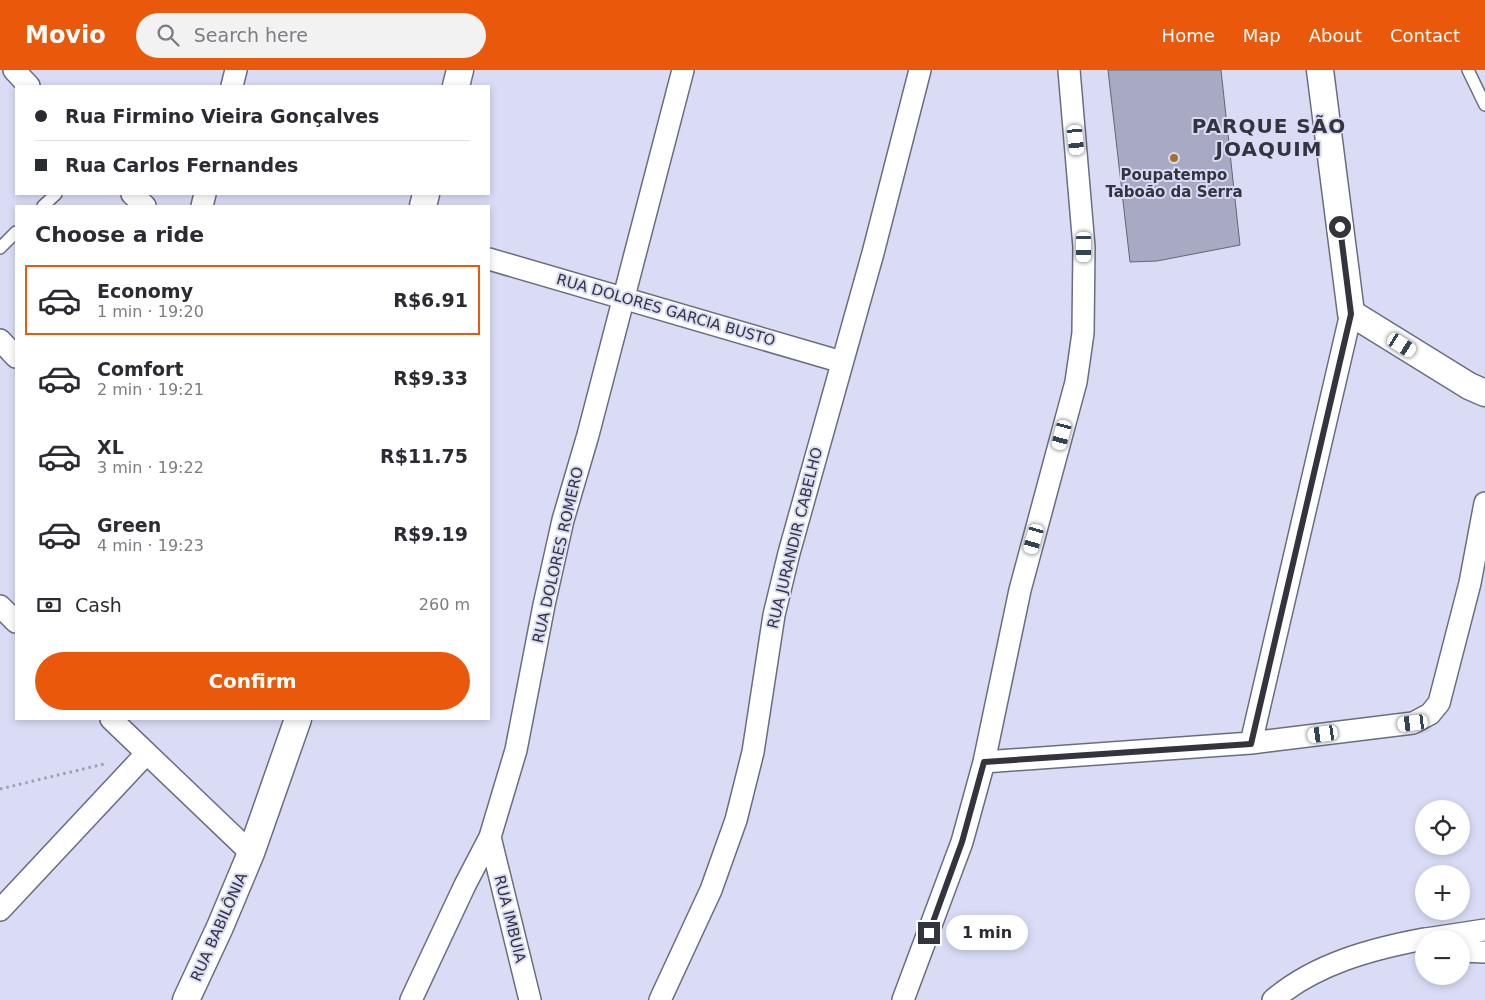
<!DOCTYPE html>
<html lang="en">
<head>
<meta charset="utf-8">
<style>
  :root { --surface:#fff; --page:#f2f2f3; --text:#2b2b33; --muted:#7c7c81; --line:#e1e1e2; --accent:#ea580c }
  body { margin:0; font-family:"DejaVu Sans",sans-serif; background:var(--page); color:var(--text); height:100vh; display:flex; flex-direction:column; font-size:19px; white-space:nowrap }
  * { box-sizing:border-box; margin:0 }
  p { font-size:16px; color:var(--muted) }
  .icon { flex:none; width:28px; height:28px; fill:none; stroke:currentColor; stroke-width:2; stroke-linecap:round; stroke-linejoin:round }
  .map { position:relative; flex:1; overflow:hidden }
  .panel { position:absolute; left:15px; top:135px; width:475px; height:515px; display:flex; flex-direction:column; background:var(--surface); border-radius:0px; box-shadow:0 2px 8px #0003 }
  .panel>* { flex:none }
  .top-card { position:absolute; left:15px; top:15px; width:475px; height:110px; border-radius:0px; box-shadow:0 2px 8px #0003; display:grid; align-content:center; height:110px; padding:0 20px; background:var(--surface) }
  .fabs { position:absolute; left:1415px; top:730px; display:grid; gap:10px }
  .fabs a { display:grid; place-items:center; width:55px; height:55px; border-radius:50%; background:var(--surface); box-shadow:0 2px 8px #0003; font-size:25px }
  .end { position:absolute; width:22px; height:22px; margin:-11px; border:6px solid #33343e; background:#fff; box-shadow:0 0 0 2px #fff }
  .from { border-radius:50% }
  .bubble { position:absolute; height:35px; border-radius:18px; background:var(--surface); box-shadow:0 2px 8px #0003; font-size:16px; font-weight:700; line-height:35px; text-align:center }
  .car { position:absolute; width:15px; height:30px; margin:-15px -8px; border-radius:6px; box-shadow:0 0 4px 1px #0007; background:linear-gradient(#fff 24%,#345 0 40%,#fff 0 76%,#345 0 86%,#fff 0) }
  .top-card b { display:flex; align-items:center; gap:18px; height:48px; font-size:19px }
  .top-card b+b { border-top:1px solid var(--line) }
  .top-card i { width:12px; height:12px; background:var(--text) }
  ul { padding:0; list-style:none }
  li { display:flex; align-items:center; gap:15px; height:70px; margin:0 10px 8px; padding:0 10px; border:2px solid transparent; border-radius:0px }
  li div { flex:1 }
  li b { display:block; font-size:19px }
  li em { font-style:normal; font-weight:700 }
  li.selected { border-color:var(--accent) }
  li>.icon { width:45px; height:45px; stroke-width:1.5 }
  h2 { padding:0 20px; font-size:22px; line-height:60px }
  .pay { display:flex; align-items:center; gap:12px; height:55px; padding:0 20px; font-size:19px }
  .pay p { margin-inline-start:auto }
  .button { display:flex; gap:10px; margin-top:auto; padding:10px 20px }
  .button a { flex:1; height:58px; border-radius:30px; background:var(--accent); color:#fff; font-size:20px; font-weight:700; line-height:58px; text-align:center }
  header { display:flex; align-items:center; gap:30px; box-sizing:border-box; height:70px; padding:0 25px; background:var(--accent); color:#fff }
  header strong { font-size:24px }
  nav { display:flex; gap:28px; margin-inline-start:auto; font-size:18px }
  .search { width:350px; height:45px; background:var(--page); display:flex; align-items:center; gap:12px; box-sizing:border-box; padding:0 18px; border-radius:28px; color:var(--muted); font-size:19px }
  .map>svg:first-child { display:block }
  .building { fill:#a7aac2; stroke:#62647a }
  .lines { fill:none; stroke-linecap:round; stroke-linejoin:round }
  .service-casing { stroke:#6a6c82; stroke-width:14 }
  .minor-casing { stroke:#6a6c82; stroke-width:24 }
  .tertiary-casing { stroke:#6a6c82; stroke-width:29 }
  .path { stroke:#9d9eb2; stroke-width:3; stroke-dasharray:2.5 4; stroke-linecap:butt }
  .service { stroke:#fff; stroke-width:11 }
  .minor { stroke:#fff; stroke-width:21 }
  .tertiary { stroke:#fff; stroke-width:26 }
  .route { stroke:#33343e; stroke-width:6 }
  .poi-dot { fill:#a86e2d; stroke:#dadcf6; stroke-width:2 }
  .labels { text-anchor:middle; stroke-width:4; stroke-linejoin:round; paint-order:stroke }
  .poi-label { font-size:15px; font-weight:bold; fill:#33343e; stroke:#dadcf6 }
  .street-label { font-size:15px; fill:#33343e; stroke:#dadcf6 }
  .district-label { font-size:20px; font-weight:bold; letter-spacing:1px; fill:#33343e; stroke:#dadcf6 }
</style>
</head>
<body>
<header>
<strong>Movio</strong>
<div class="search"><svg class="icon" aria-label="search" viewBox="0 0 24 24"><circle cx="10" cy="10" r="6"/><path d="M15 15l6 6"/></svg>Search here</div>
<nav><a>Home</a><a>Map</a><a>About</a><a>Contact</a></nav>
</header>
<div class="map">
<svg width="1485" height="930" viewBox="0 0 1485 930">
  <rect width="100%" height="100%" fill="#dadcf6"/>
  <path class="building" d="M1108 0H1221L1240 175 1157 191 1130 192Z"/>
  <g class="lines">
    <g class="service-casing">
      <path id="service" d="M1468 0 1485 35
        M43 136 56 124
        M0 178 16 162"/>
    </g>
    <g class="minor-casing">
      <path id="minor" d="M14 0 29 16
        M232 16 236 0
        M132 124 145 136
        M202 136 205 124
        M489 189 842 292
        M0 270 16 287
        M0 536 16 552
        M111 649 251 783
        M1251 673 1351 243
        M984 692 1251 673 1413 653 1430 644 1439 633 1470 513 1485 433
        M490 767 530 930
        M0 840 146 684
        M1426 869 1485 860
        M1461 881 1485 882
        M411 930 465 815 490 767 516 680 544 535 563 450 588 365 683 0
        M660 930 711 820 736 750 753 682 774 545 789 483 873 183 920 0
        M903 930 962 772 984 692 1020 520 1076 312 1083 263 1084 177 1069 0
        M1273 930C1315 894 1371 879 1424 869"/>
    </g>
    <g class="tertiary-casing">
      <path id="tertiary" d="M1320 0 1351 243 1469 316 1485 323
        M456 16 460 0
        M423 136 426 124
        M186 930 220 857 251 783 298 649"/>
    </g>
    <path class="path" d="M0 719 104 694"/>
    <use href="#service" class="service"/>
    <use href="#minor" class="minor"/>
    <use href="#tertiary" class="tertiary"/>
  </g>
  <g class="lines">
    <path class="route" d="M929 863 962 772 984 692 1251 674 1351 244 1340 157"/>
  </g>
  <circle class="poi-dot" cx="1174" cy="88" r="5"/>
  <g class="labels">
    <g class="poi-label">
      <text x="1174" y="110">Poupatempo<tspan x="1174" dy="17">Taboão da Serra</tspan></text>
    </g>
    <g class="street-label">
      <text transform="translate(666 240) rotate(16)" y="5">RUA DOLORES GARCIA BUSTO</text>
      <text transform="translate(795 468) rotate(-76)" y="5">RUA JURANDIR CABELHO</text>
      <text transform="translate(558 485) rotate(-77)" y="5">RUA DOLORES ROMERO</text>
      <text transform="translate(510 849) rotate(76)" y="5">RUA IMBUIA</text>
      <text transform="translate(219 857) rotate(-66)" y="5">RUA BABILÔNIA</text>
    </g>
    <g class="district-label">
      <text x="1269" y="63">PARQUE SÃO<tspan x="1269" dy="23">JOAQUIM</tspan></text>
    </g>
  </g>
</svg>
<div class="fabs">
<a><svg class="icon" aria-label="locate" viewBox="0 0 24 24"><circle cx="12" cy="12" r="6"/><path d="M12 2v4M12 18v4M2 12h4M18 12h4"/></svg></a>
<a>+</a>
<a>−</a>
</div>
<i class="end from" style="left:1340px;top:157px"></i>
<i class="end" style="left:929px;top:863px"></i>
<div class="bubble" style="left:946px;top:845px;width:82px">1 min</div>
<i class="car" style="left:1076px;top:70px;rotate:174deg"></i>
<i class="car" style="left:1084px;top:177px;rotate:180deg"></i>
<i class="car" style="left:1402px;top:275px;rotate:122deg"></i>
<i class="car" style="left:1062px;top:365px;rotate:195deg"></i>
<i class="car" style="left:1034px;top:469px;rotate:196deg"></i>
<i class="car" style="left:1413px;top:653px;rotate:263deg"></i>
<i class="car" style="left:1323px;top:664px;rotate:262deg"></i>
<div class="top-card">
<b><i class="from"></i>Rua Firmino Vieira Gonçalves</b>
<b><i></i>Rua Carlos Fernandes</b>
</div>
<section class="panel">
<h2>Choose a ride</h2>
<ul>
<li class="selected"><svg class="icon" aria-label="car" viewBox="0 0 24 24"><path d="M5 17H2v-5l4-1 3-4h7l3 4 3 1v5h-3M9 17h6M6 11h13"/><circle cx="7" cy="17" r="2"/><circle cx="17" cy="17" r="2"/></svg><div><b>Economy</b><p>1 min · 19:20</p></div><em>R$6.91</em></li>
<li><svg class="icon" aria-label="car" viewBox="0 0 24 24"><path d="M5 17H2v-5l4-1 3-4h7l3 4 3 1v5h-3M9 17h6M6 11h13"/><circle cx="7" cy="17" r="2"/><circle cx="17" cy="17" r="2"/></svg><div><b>Comfort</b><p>2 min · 19:21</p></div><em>R$9.33</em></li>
<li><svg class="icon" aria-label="car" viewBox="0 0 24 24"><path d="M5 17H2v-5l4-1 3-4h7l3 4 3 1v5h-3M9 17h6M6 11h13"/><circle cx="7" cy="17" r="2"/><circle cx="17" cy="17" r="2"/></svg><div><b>XL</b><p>3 min · 19:22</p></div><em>R$11.75</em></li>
<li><svg class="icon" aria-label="car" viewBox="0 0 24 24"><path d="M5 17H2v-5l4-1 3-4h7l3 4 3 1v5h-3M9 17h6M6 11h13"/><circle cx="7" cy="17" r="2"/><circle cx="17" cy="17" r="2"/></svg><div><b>Green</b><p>4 min · 19:23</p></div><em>R$9.19</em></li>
</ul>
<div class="pay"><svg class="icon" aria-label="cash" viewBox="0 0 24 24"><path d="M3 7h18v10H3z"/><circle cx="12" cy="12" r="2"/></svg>Cash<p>260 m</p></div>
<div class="button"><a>Confirm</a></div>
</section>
</div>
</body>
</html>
